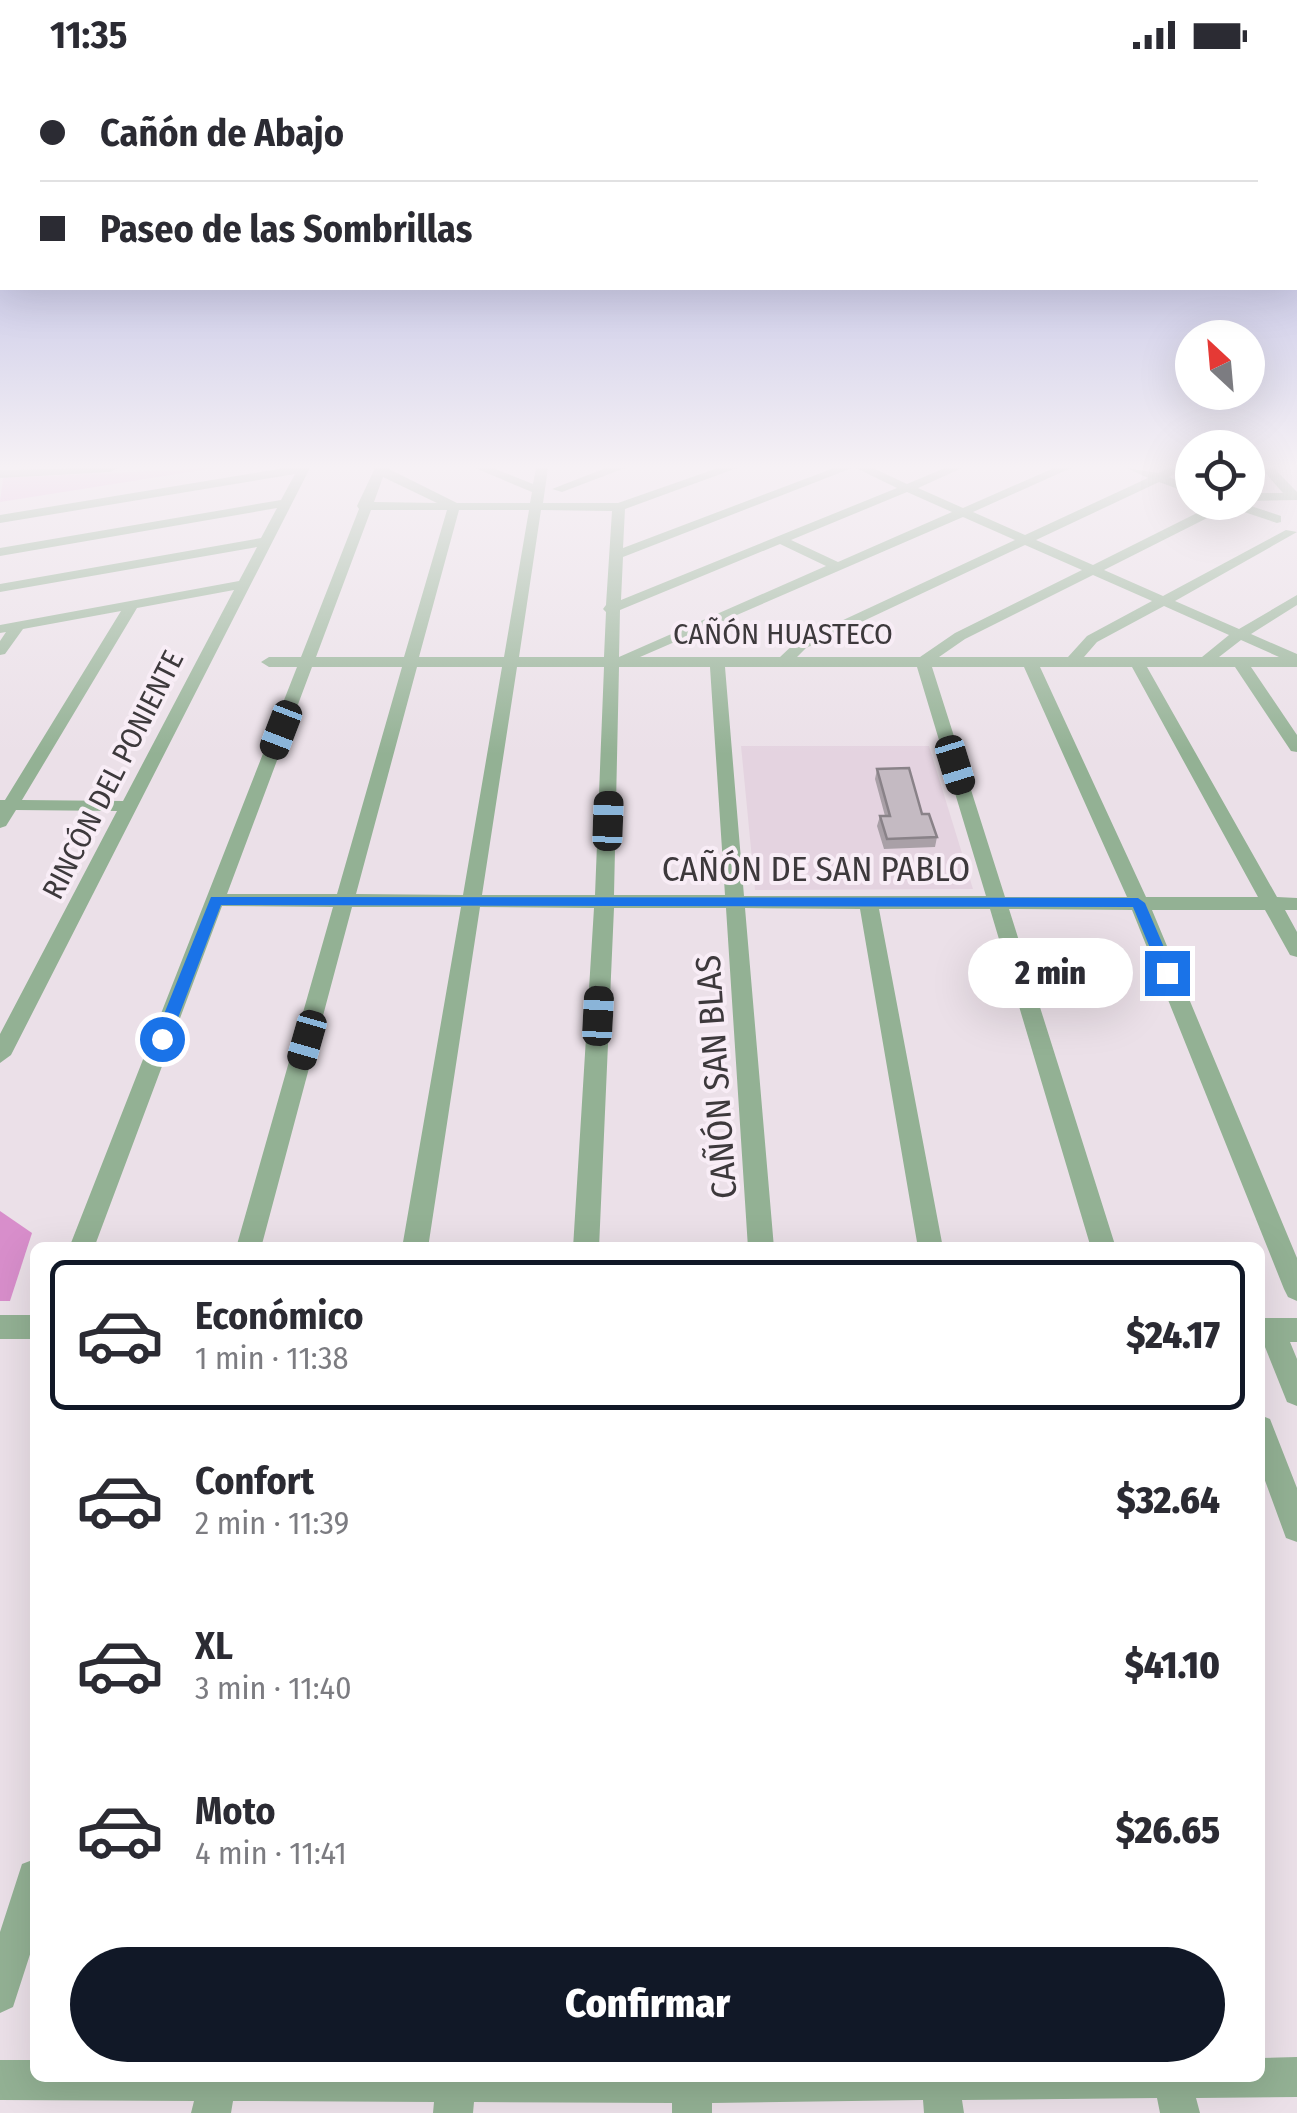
<!DOCTYPE html>
<html lang="es">
<head>
<meta charset="utf-8">
<style>
  :root { --surface:#fff; --page:#f7f7f7; --text:#2b2b33; --muted:#7c7c81; --line:#e1e1e2; --accent:#111827 }
  body { margin:0; font-family:"Fira Sans Condensed",sans-serif; background:var(--page); color:var(--text); height:100vh; display:flex; flex-direction:column; font-size:38px; white-space:nowrap }
  * { box-sizing:border-box; margin:0 }
  p { font-size:32px; color:var(--muted) }
  .icon { flex:none; width:55px; height:55px; fill:none; stroke:currentColor; stroke-width:2; stroke-linecap:round; stroke-linejoin:round }
  .map { position:relative; flex:1; overflow:hidden }
  .drawer { position:absolute; left:30px; top:1172px; width:1235px; height:840px; display:flex; flex-direction:column; background:var(--surface); border-radius:15px; box-shadow:0 10px 40px #0002 }
  .drawer>* { flex:none }
  .top-card { position:absolute; left:0px; top:0px; width:1298px; height:220px; box-shadow:0 10px 40px #0002; display:grid; align-content:center; height:220px; padding:0 40px; background:var(--surface) }
  .needle { width:65px; rotate:334deg }
  .buttons { position:absolute; left:1175px; top:250px; display:grid; gap:20px }
  .buttons a { display:grid; place-items:center; width:90px; height:90px; border-radius:50%; background:var(--surface); box-shadow:0 10px 40px #0002; font-size:50px }
  .end { position:absolute; width:45px; height:45px; margin:-22px; border:12px solid #1a73e8; background:#fff; box-shadow:0 0 0 5px #fff }
  .from { border-radius:50% }
  .bubble { position:absolute; height:70px; border-radius:35px; background:var(--surface); box-shadow:0 10px 40px #0002; font-size:32px; font-weight:800; line-height:70px; text-align:center }
  .car { position:absolute; width:30px; height:60px; margin:-30px -15px; border-radius:12px; box-shadow:0 0 8px 2px #0007; background:linear-gradient(#222 24%,#8ab4d8 0 40%,#222 0 76%,#8ab4d8 0 86%,#222 0) }
  .top-card b { display:flex; align-items:center; gap:35px; height:95px; font-size:38px }
  .top-card b+b { border-top:2px solid var(--line) }
  .top-card i { width:25px; height:25px; background:var(--text) }
  ul { padding:18px 0 0; list-style:none }
  li { display:flex; align-items:center; gap:30px; height:150px; margin:0 20px 15px; padding:0 20px; border:5px solid transparent; border-radius:15px }
  li div { flex:1 }
  li b { display:block; font-size:38px }
  li em { font-style:normal; font-weight:800 }
  li.active { border-color:var(--accent) }
  li>.icon { width:90px; height:90px; stroke-width:1.5 }
  .action { display:flex; gap:20px; margin-top:auto; padding:20px 40px }
  .action a { flex:1; height:115px; border-radius:60px; background:var(--accent); color:#fff; font-size:40px; font-weight:800; line-height:115px; text-align:center }
  .status { display:flex; justify-content:space-between; align-items:center; height:70px; padding:0 50px; background:var(--surface); direction:ltr }
  .status svg { height:28px; fill:currentColor }
  .map>svg:first-child { display:block }
  .built { fill:#e4d3e0 }
  .green { fill:#eab9e0 }
  .water { fill:#d88ecb }
  .lines { fill:none; stroke-linecap:round; stroke-linejoin:round }
  .street { fill:#93b194; fill-rule:evenodd }
  .wall { fill:#a9a0a7 }
  .building { fill:#c4bac2; stroke:#898288; stroke-width:2.5 }
  .route { fill:#1a73e8 }
  .labels { text-anchor:middle; stroke-width:8; stroke-linejoin:round; paint-order:stroke }
  .far-street-label { font-size:30px; fill:#3d393c; stroke:#f8edf6 }
  .street-label { font-size:35px; fill:#3d393c; stroke:#f8edf6 }
</style>
</head>
<body>
<div class="status"><b>11:35</b><svg viewBox="0 0 49 12"><path d="M0 12V9h3v3zM5 12V6h3v6zM10 12V3h3v9zM15 12V0h3v12zM26 1h20v11H26zM47 4h2v5h-2z"/></svg></div>
<div class="map">
<svg width="1297" height="2043" viewBox="0 0 1297 2043">
  <rect width="100%" height="100%" fill="#ebe0e8"/>
  <path class="built" d="M741 676H929L973 819 755 820Z"/>
  <path class="green" d="M215 398 0 432 3 408Z"/>
  <path class="water" d="M0 1141 32 1163 10 1231H0Z"/>
  <g class="lines">
    <path class="street" d="M117 398 111 402 0 408V400Z
      M285 398H310L11 985 0 993V964L117 741 16 740 6 756 0 758V730H5L121 541 23 559 5 584 0 585V571L6 562 0 563V555L239 511 257 477 0 522V514L261 468 277 438 0 486V478L281 430 295 404 0 453V445ZM234 520 123 731 22 730 137 538Z
      M375 398H387L457 433H530L532 422 475 398H493L533 414 536 398H548L543 433H618L718 398H737L625 439 623 478 834 398H852L623 487 621 530 897 418 856 398H873L907 414 945 398H962L918 418 963 438 1054 398H1071L973 442 1025 465 1148 408 1127 398 1158 403 1169 398H1185L1169 407 1192 416V424L1159 412 1036 470 1093 495 1219 432H1239L1281 446V452L1277 453 1229 437 1104 500 1163 526 1286 460 1297 462 1175 531 1239 559 1297 525V535L1251 564 1297 584V597H1251L1297 665V682L1291 681 1235 597H1147L1277 827 1297 828V840H1285L1297 862V887L1290 885 1265 840H1152L1297 1188V1231L1288 1227 1284 1219 1132 840 1009 839 1116 1178H1091L990 839H879L943 1178H918L860 839 745 838 774 1178H748L726 838H614L599 1178H573L594 838 480 837 428 1178H402L461 837H352L261 1178H236L333 837 222 836 94 1178H69L297 597H269L261 592 269 587H301L359 439 357 436ZM383 407 437 433 374 432ZM907 422 952 442 838 492 791 470ZM371 440H447L404 587H316ZM459 440H529L504 587H419ZM541 440 612 441 606 535 603 539 606 542 604 587H519ZM963 447 1015 470 796 572 780 587H640ZM780 474 826 496 619 587 620 540ZM1025 475 1082 500 955 563 920 587H797L806 578ZM1093 505 1152 531 1087 566 1068 587H939L965 569ZM1164 536 1229 565 1202 587H1084L1097 572ZM1241 570 1279 587H1219ZM312 597H402L337 824H227ZM417 597H502L463 825 356 824ZM517 597H604L595 825H482ZM619 597H710L725 825H614ZM725 597H917L986 826H744ZM932 597H1024L1127 827H1005ZM1040 597H1132L1258 827H1146Z
      M606 398H625L562 422 552 419Z
      M1261 398H1274L1297 422V430L1248 431V423H1283Z
      M0 1245H35V1269H0Z
      M1260 1248H1297V1272H1290L1297 1289V1336L1287 1332 1263 1272H1260Z
      M1260 1345 1270 1349 1297 1418V1472L1286 1468 1260 1397Z
      M35 1789V1869L13 1937 0 1943V1862L22 1794Z
      M1297 1987V2027L1196 2028 1200 2043H1160L1157 2028 962 2030 964 2043H924L923 2030 712 2033V2043H672V2033L474 2032 473 2043H433L434 2032 233 2031 231 2043H191L194 2031 0 2030V1990H35V2008H1260V1988Z"/>
  </g>
  <path class="wall" d="M877 699 922 744 937 767 935 777 884 779 877 756 880 746H885L875 709Z"/>
  <path class="building" d="M909 698 922 744H929L937 767 887 769 880 746H890L877 699Z"/>
  <linearGradient id="sky" x2="0" y2="1"><stop stop-color="#a1a5dc"/><stop offset="0.58" stop-color="#f6f1f5"/><stop offset="1" stop-color="#f6f1f5" stop-opacity="0"/></linearGradient>
  <rect width="1297" height="684" fill="url(#sky)"/>
  <path class="route" d="M211 827 1138 828 1145 833 1175 903 1162 907 1133 837 221 835 170 969 167 973H156L154 969Z"/>
  <g class="labels">
    <g class="far-street-label">
      <text x="783" y="574">CAÑÓN HUASTECO</text>
      <text transform="translate(113 705) rotate(-63)" y="10">RINCÓN DEL PONIENTE</text>
    </g>
    <g class="street-label">
      <text x="816" y="811">CAÑÓN DE SAN PABLO</text>
      <text transform="translate(716 1007) rotate(-94)" y="12">CAÑÓN SAN BLAS</text>
    </g>
  </g>
</svg>
<div class="buttons">
<a><svg class="needle" viewBox="-14 -14 28 28"><path d="M0-13l5 13h-10z" fill="#e53935"/><path d="M0 13l5-13h-10z" fill="#7c7c81"/></svg></a>
<a><svg class="icon" aria-label="locate" viewBox="0 0 24 24"><circle cx="12" cy="12" r="6"/><path d="M12 2v4M12 18v4M2 12h4M18 12h4"/></svg></a>
</div>
<i class="end from" style="left:162px;top:969px"></i>
<i class="end" style="left:1167px;top:903px"></i>
<div class="bubble" style="left:968px;top:868px;width:165px">2 min</div>
<i class="car" style="left:281px;top:660px;rotate:201deg"></i>
<i class="car" style="left:955px;top:695px;rotate:163deg"></i>
<i class="car" style="left:608px;top:751px;rotate:2deg"></i>
<i class="car" style="left:598px;top:946px;rotate:3deg"></i>
<i class="car" style="left:307px;top:970px;rotate:196deg"></i>
<div class="top-card">
<b><i class="from"></i>Cañón de Abajo</b>
<b><i></i>Paseo de las Sombrillas</b>
</div>
<section class="drawer">
<ul>
<li class="active"><svg class="icon" aria-label="car" viewBox="0 0 24 24"><path d="M5 17H2v-5l4-1 3-4h7l3 4 3 1v5h-3M9 17h6M6 11h13"/><circle cx="7" cy="17" r="2"/><circle cx="17" cy="17" r="2"/></svg><div><b>Económico</b><p>1 min · 11:38</p></div><em>$24.17</em></li>
<li><svg class="icon" aria-label="car" viewBox="0 0 24 24"><path d="M5 17H2v-5l4-1 3-4h7l3 4 3 1v5h-3M9 17h6M6 11h13"/><circle cx="7" cy="17" r="2"/><circle cx="17" cy="17" r="2"/></svg><div><b>Confort</b><p>2 min · 11:39</p></div><em>$32.64</em></li>
<li><svg class="icon" aria-label="car" viewBox="0 0 24 24"><path d="M5 17H2v-5l4-1 3-4h7l3 4 3 1v5h-3M9 17h6M6 11h13"/><circle cx="7" cy="17" r="2"/><circle cx="17" cy="17" r="2"/></svg><div><b>XL</b><p>3 min · 11:40</p></div><em>$41.10</em></li>
<li><svg class="icon" aria-label="car" viewBox="0 0 24 24"><path d="M5 17H2v-5l4-1 3-4h7l3 4 3 1v5h-3M9 17h6M6 11h13"/><circle cx="7" cy="17" r="2"/><circle cx="17" cy="17" r="2"/></svg><div><b>Moto</b><p>4 min · 11:41</p></div><em>$26.65</em></li>
</ul>
<div class="action"><a>Confirmar</a></div>
</section>
</div>
</body>
</html>
